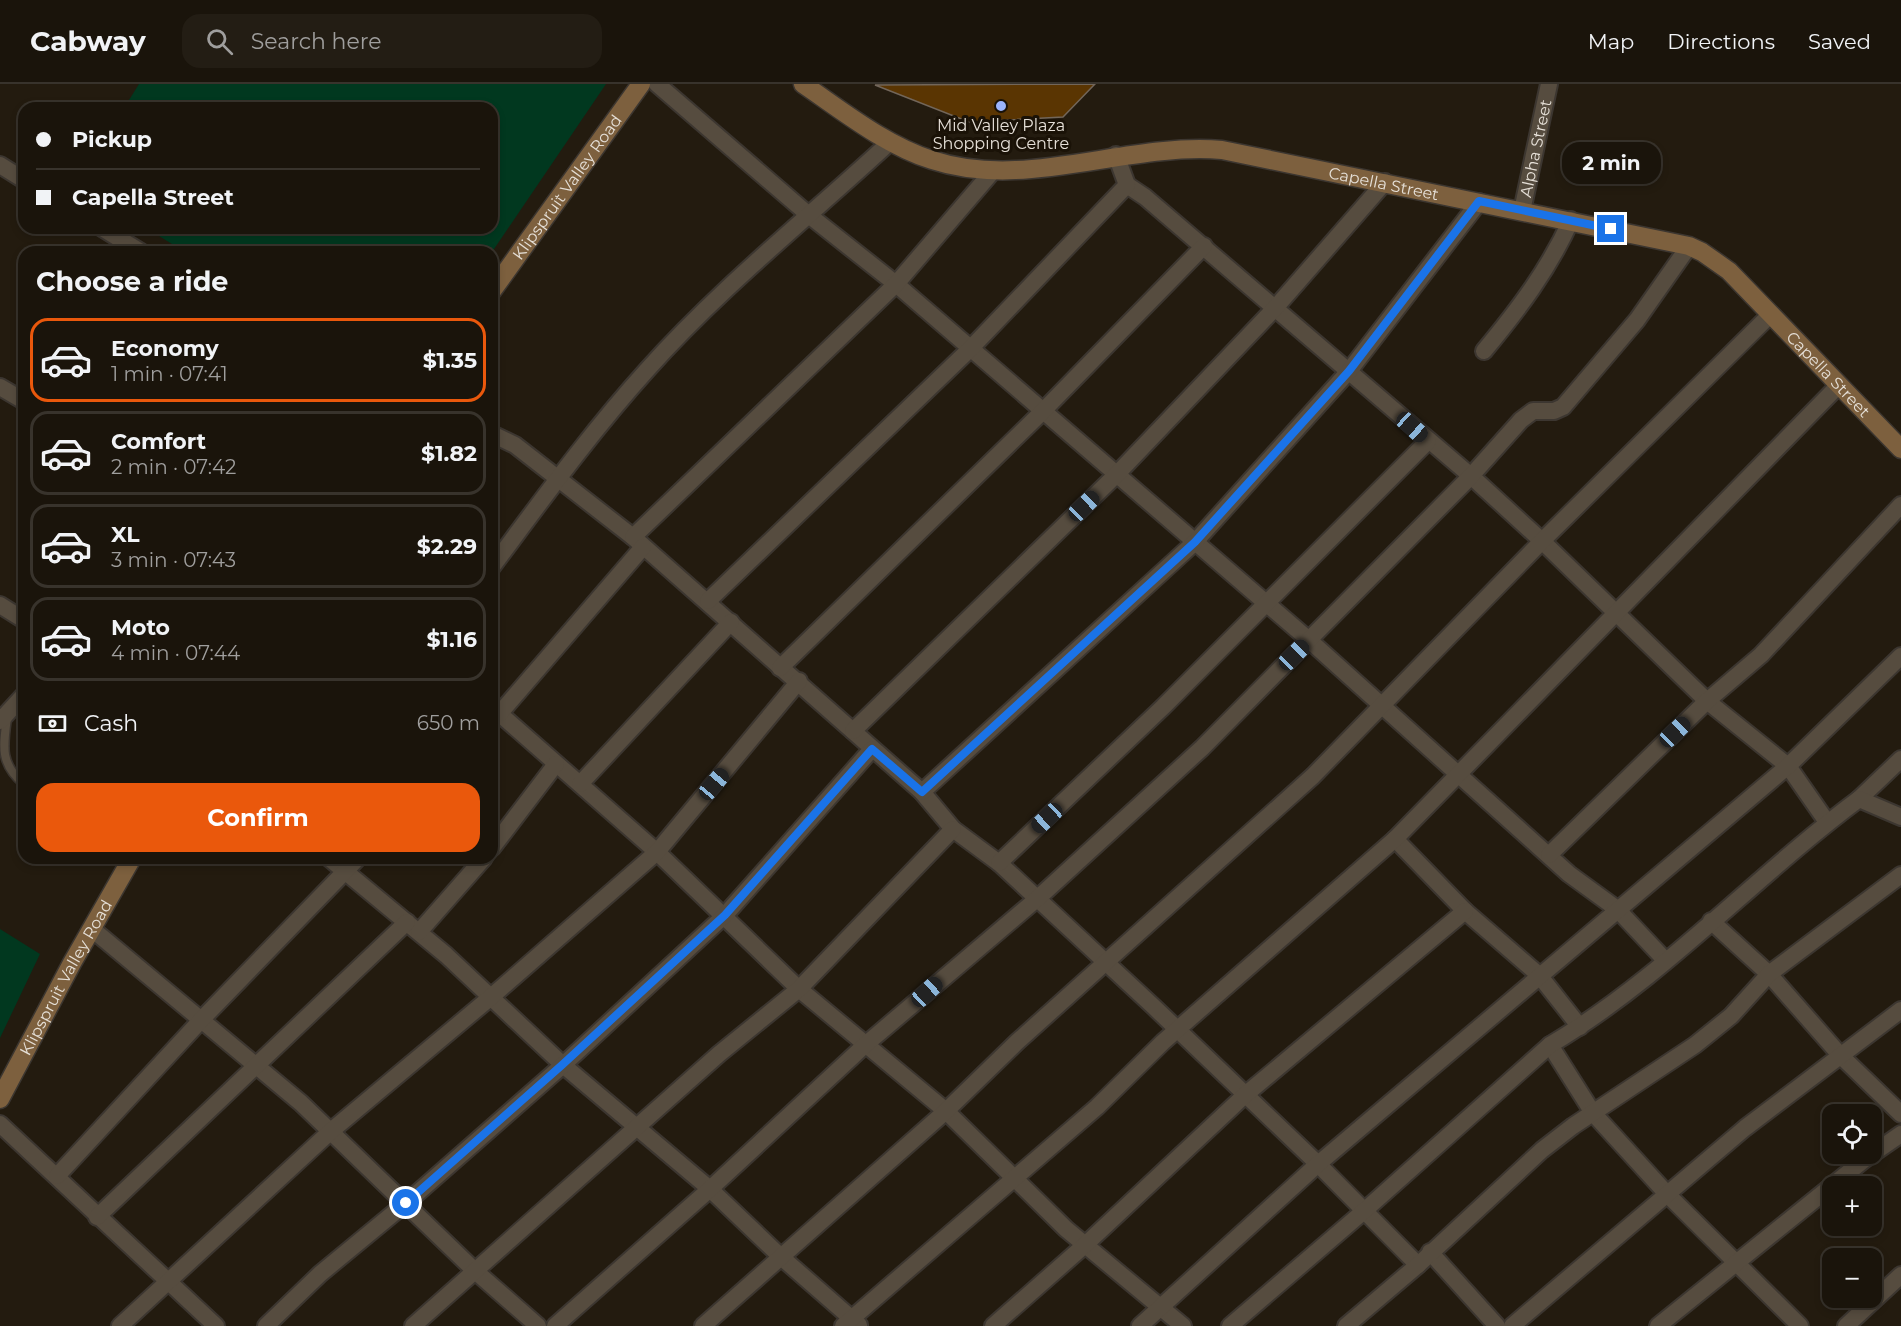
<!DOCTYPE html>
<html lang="en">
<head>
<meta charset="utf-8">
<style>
  :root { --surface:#1a140b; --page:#231d14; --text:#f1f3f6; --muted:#9f9e9d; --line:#38332c; --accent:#ea580c }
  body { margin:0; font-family:Montserrat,sans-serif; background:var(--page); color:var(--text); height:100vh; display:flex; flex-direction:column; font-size:22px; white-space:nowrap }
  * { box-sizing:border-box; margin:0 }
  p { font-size:20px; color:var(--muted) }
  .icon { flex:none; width:33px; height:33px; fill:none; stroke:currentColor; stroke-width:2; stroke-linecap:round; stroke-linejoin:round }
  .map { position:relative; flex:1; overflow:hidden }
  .drawer { position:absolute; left:18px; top:162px; width:480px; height:618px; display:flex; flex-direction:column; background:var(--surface); border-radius:18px; box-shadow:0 3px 9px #0003,0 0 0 2px var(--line) }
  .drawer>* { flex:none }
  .guide { position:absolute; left:18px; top:18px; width:480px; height:132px; border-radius:18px; box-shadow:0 3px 9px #0003,0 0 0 2px var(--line); display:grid; align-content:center; height:132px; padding:0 18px; background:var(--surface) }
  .controls { position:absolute; left:1822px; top:1020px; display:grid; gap:12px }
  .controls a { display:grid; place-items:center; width:60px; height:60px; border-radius:12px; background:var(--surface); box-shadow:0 3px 9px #0003,0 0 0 2px var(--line); font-size:30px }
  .end { position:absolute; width:27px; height:27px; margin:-14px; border:8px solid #1a73e8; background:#fff; box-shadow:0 0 0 3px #fff }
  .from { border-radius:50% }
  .bubble { position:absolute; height:42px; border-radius:18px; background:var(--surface); box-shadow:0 3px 9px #0003,0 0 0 2px var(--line); font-size:20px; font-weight:700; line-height:42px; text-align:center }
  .car { position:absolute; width:18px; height:36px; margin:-18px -9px; border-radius:8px; box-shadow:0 0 4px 2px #0007; background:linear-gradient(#222 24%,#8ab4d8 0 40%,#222 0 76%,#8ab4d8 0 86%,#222 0) }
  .guide b { display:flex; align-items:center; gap:21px; height:57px; font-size:22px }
  .guide b+b { border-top:2px solid var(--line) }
  .guide i { width:15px; height:15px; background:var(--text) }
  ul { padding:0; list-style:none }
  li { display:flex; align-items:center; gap:18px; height:84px; margin:0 12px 9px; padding:0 6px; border:3px solid var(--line); border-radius:18px }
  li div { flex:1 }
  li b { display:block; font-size:22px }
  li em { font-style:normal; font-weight:700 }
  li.on { border-color:var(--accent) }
  li>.icon { width:54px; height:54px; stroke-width:1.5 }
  h2 { padding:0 18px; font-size:27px; line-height:72px }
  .pay { display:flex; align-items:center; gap:15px; height:66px; padding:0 18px; font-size:22px }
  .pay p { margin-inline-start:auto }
  .button { display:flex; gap:12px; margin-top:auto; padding:12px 18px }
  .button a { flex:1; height:69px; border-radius:18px; background:var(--accent); color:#fff; font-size:24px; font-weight:700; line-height:69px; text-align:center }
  header { display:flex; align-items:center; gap:36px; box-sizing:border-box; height:84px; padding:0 30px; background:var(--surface); border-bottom:2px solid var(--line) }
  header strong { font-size:28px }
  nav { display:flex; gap:33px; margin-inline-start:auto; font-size:21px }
  .search { width:420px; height:54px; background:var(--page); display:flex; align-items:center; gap:15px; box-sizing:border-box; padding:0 21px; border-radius:18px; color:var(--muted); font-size:22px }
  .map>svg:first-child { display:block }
  .green { fill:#01381f }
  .building { fill:#5a3502; stroke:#72665a; stroke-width:1.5 }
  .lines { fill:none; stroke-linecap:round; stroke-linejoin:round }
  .lane-casing { stroke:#3c3630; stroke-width:11 }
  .street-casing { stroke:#3c3630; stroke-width:20 }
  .secondary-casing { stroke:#3c3630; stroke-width:21 }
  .lane { stroke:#564c3f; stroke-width:8 }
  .street { stroke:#564c3f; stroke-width:16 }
  .secondary { stroke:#7d603e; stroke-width:18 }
  .route { stroke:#1a73e8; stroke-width:8 }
  .poi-dot { fill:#9bb4fd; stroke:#1a1207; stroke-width:2 }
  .labels { text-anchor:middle; stroke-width:6; stroke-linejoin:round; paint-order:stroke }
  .poi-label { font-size:16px; fill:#e6e0d8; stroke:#1a1207 }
  .street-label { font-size:16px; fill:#e6e0d8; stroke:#1a1207 }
</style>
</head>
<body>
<header>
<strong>Cabway</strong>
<div class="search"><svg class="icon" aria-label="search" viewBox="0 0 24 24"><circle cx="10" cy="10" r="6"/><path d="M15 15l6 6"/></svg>Search here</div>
<nav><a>Map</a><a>Directions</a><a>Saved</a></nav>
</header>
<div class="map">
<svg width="1901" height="1242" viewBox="0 0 1901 1242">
  <rect width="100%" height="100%" fill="#231b0f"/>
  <path class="green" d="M139 0H606L492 168H185L146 144H492V24H124Z
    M0 845 40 870 0 954Z"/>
  <path class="building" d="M1095 0 1063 33 969 38 875 1Z"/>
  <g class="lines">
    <g class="lane-casing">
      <path id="lane" d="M7 634C3 663 0 680 24 700"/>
    </g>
    <g class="street-casing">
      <g id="street">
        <path d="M657 0 810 132 896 200 1309 556 1569 790 1617 825 1665 876"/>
        <path d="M0 81 24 96"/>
        <path d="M1127 101 1145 113 1471 392 1542 457 1707 617 1788 682 1827 738"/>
        <path id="s1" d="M1522 127 1549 0"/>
        <path d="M102 144 141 168"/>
        <path d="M1484 267C1518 226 1549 185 1571 136"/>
        <path d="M0 303 24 317"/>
        <path d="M492 350 515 361 633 453 922 708 953 745 999 779 1154 923 1318 1080 1418 1181"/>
        <path d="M633 453 896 200 992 88"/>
        <path d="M492 483C542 416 591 348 647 286 721 203 809 133 890 58"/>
        <path d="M708 517 971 264 1127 101 1116 71"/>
        <path d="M0 521 24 536"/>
        <path d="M780 584 1043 327 1204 162"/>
        <path d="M492 623 657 768 799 905 946 1027 1066 1145 1183 1242"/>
        <path d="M500 629 643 463"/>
        <path d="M0 637 24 611"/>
        <path d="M853 647 1117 390 1276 223 1385 98"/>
        <path d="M580 700 731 538"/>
        <path d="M922 708 1195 458 1349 287 1479 118"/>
        <path d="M1859 715 1901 675"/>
        <path d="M1395 755 1465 827 1539 891 1580 943"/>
        <path d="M492 764 556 680"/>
        <path d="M1549 771 1707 617 1761 571 1901 421"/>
        <path d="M329 774 446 871 563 981 710 1105 780 1172 859 1241"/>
        <path d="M999 779 1163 623 1428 357"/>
        <path d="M1711 837 1769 890 1840 971 1901 1030"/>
        <path d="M92 845 301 1019 474 1186 538 1242"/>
        <path d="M419 848 484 774"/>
        <path d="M1550 961 1593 1029 1667 1110 1800 1242"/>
        <path d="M0 1040 216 1242"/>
        <path d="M57 1092 202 935 358 774"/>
        <path d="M97 1133 407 838"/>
        <path d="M1430 1168 1497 1242"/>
        <path d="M120 1242 331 1047 491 913 657 768 799 597"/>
        <path d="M266 1242 320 1190 406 1119 563 981 725 831 872 665"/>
        <path d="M413 1242 719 970 799 905 953 745"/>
        <path d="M555 1242 710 1105 865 961 1038 814 1202 664 1471 392 1521 336 1533 327H1554L1563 323 1637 236 1689 162"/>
        <path d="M703 1242 946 1027 1017 958 1313 692 1542 457 1771 230"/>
        <path d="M843 1242 1097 1023 1163 958 1395 755 1839 301"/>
        <path d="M993 1242 1086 1160 1245 1011 1465 827"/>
        <path d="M1140 1242 1318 1080 1788 682 1901 572"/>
        <path d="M1230 1242 1364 1127 1550 961C1663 894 1754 793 1859 715L1901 733"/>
        <path d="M1346 1242 1418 1181 1542 1066 1573 1042 1695 961 1731 932 1769 890 1901 791"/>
        <path d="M1512 1242 1745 1044 1901 926"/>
        <path d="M1658 1242 1865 1075 1901 1050"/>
        <path d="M1846 1242 1901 1191"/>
      </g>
    </g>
    <g class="secondary-casing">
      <g id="secondary">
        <path id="s2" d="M803 0C844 28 885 61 932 76 1026 107 1125 58 1222 66L1689 162 1702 168 1729 187 1901 365"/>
        <path id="s3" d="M492 207 641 0"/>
        <path id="s4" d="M0 1015 72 879 132 774"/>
      </g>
    </g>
    <use href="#lane" class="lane"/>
    <use href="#street" class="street"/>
    <use href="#secondary" class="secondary"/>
  </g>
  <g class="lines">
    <path class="route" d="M406 1119 562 981 725 831 872 665 922 708 1195 458 1349 287 1479 117 1611 145"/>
  </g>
  <circle class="poi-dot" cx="1001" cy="22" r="6"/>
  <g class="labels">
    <g class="poi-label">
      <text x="1001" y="47">Mid Valley Plaza<tspan x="1001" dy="18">Shopping Centre</tspan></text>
    </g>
    <g class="street-label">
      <text dy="6" stroke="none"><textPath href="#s1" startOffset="64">Alpha Street</textPath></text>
      <text dy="6" stroke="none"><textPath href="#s2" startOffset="608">Capella Street</textPath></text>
      <text dy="6" stroke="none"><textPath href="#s3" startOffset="128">Klipspruit Valley Road</textPath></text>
      <text dy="6" stroke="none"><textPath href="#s2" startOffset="1110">Capella Street</textPath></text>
      <text dy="6" stroke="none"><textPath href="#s4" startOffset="138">Klipspruit Valley Road</textPath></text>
    </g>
  </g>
</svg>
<div class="controls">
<a><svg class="icon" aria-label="locate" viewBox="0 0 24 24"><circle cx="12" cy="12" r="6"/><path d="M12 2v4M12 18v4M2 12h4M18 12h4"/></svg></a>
<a>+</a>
<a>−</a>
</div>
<i class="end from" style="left:406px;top:1119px"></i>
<i class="end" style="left:1611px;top:145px"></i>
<div class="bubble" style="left:1562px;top:58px;width:99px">2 min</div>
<i class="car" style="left:1412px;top:343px;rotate:132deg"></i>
<i class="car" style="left:1084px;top:422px;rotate:46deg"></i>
<i class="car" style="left:1294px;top:571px;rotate:45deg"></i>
<i class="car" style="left:1675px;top:648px;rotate:46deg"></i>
<i class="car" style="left:714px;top:700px;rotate:40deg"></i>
<i class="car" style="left:1047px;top:734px;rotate:227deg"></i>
<i class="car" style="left:927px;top:908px;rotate:47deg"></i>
<div class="guide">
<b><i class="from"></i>Pickup</b>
<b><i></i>Capella Street</b>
</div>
<section class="drawer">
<h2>Choose a ride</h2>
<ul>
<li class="on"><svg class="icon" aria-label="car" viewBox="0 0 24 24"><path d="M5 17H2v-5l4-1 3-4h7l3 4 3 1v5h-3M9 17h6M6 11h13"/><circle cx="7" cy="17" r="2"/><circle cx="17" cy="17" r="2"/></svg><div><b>Economy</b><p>1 min · 07:41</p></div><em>$1.35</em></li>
<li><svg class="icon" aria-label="car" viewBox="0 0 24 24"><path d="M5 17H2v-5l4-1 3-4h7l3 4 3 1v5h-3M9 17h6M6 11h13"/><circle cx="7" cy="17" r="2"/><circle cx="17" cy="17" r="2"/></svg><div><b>Comfort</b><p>2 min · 07:42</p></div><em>$1.82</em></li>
<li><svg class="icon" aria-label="car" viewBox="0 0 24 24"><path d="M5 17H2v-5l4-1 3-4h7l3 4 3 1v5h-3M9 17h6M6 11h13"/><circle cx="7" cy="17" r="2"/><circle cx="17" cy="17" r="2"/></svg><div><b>XL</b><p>3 min · 07:43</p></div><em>$2.29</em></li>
<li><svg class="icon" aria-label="car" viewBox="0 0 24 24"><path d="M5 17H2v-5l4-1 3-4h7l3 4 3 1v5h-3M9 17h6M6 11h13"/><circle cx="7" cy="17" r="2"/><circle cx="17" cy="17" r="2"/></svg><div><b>Moto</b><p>4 min · 07:44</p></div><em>$1.16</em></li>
</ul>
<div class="pay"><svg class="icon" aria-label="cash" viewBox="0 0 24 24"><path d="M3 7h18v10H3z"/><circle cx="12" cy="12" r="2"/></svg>Cash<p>650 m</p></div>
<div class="button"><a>Confirm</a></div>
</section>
</div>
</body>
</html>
